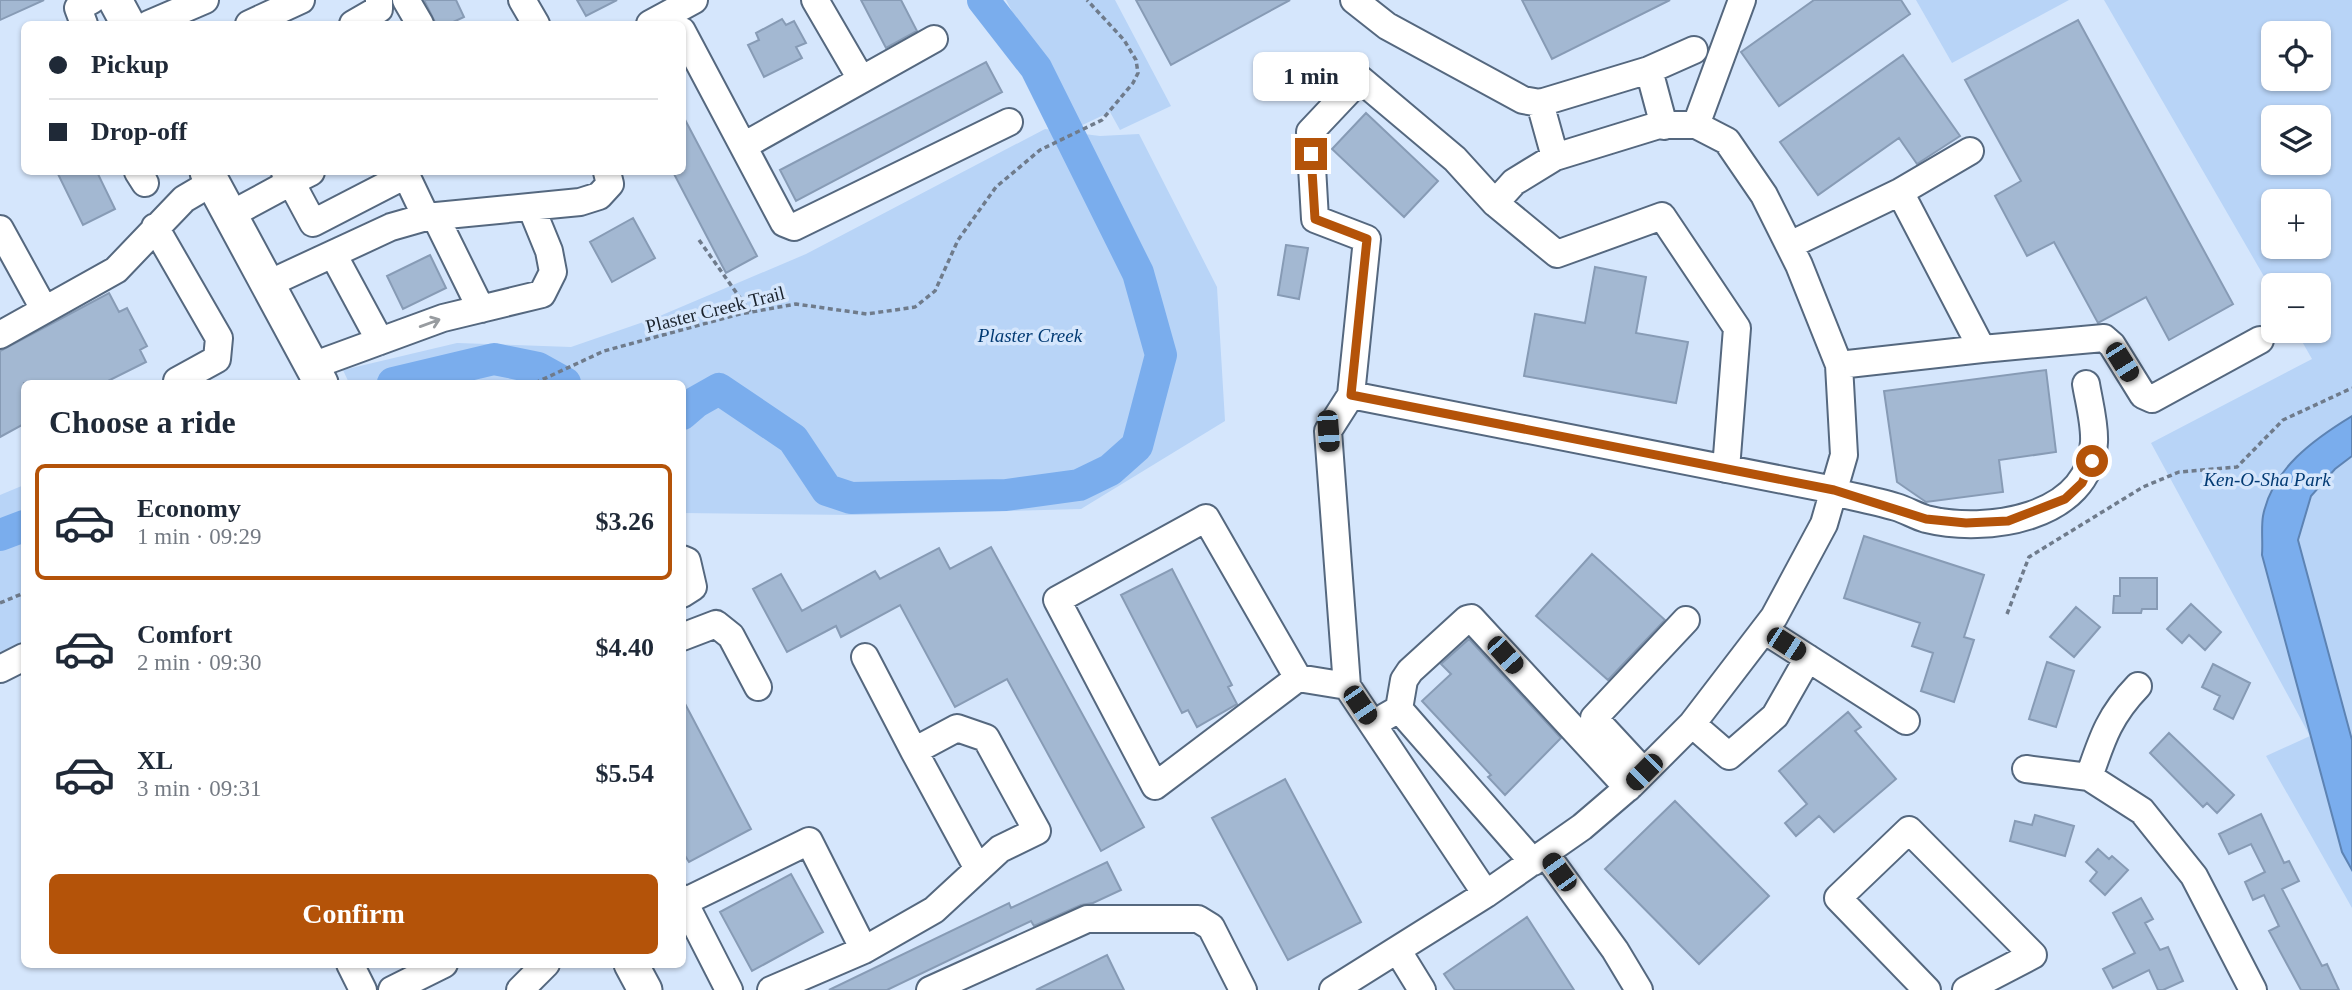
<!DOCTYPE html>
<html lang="en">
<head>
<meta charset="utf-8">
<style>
  :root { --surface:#fff; --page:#f2f2f3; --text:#1f2937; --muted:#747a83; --line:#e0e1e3; --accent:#b45309 }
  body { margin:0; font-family:"Times New Roman",serif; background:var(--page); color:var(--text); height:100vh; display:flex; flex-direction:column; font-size:26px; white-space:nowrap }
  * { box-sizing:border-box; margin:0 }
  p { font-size:23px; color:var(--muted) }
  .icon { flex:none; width:38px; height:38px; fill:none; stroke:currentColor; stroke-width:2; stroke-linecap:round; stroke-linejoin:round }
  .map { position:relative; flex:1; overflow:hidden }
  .details { position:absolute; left:21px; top:380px; width:665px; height:588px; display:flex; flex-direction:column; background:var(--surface); border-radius:10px; box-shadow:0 2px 5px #0004 }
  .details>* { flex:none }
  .hud { position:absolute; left:21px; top:21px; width:665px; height:154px; border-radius:10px; box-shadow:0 2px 5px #0004; display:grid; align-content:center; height:154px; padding:0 28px; background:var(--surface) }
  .tools { position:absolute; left:2261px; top:21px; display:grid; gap:14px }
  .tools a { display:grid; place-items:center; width:70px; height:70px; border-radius:10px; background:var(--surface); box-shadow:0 2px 5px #0004; font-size:35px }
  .end { position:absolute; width:32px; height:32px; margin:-16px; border:9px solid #b45309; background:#fff; box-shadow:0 0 0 4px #fff }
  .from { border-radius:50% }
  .bubble { position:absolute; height:49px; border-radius:10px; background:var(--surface); box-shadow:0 2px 5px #0004; font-size:23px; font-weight:600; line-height:49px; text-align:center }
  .car { position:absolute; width:21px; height:42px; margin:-21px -10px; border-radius:9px; box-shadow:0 0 5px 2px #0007; background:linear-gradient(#222 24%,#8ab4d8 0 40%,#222 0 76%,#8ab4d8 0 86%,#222 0) }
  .hud b { display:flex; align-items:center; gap:24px; height:66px; font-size:26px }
  .hud b+b { border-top:2px solid var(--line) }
  .hud i { width:18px; height:18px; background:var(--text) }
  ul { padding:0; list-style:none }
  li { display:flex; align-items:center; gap:21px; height:116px; margin:0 14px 10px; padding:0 14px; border:4px solid transparent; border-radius:10px }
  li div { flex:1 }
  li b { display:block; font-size:26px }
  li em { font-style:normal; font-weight:600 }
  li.selected { border-color:var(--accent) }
  li>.icon { width:63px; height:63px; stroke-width:1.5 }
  h2 { padding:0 28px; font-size:32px; line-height:84px }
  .primary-button { display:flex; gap:14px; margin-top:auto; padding:14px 28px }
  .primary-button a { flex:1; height:80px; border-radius:10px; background:var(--accent); color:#fff; font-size:28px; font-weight:600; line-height:80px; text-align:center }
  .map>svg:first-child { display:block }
  .green { fill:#b8d4f7; fill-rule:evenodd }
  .water { fill:#7aaded; stroke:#5d83b3; stroke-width:2 }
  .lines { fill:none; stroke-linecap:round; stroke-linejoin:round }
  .river { stroke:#7aaded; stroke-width:32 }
  .building { fill:#a3b8d2; stroke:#879bb5; stroke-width:2 }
  .minor-casing { stroke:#55687f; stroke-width:30 }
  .major-casing { stroke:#55687f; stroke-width:37 }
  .path { stroke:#6f7b8b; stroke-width:3.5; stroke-dasharray:5 3.5; stroke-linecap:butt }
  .minor { stroke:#fff; stroke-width:26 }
  .major { stroke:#fff; stroke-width:33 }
  .oneway { stroke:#989ca0 }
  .route { stroke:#b45309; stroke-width:9 }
  .labels { text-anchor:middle; stroke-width:7; stroke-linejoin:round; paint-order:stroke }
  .street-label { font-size:19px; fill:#1a222c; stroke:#d5e6fc }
  .park-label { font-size:19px; font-style:italic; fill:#023a73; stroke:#d5e6fc }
</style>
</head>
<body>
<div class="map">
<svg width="2352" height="990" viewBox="0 0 2352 990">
  <rect width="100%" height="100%" fill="#d5e6fc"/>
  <path class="green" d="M1006 0H1115L1171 106 1120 130 1110 112 1074 129Z
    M1916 0H2069L1952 63Z
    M2104 0H2352V908L2266 756 2310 736 2151 443 2312 359 2296 331H2319V285H2273V292ZM2273 33H2319V79H2273ZM2273 117H2319V163H2273ZM2273 201H2319V247H2273Z
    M1045 129 1100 136 1139 134 1217 287 1225 421 1081 509 854 515 683 513 682 383H349L343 370 457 343 571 347 655 318 806 254Z
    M24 485V644L0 652V495Z"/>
  <path class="water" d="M2352 416V456L2335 469 2311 496 2298 540 2352 740V870L2342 852 2262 555C2263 542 2261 528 2263 516 2272 469 2314 439 2352 416Z"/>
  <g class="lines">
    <path class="river" d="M393 383 494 359 538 368 565 383
      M682 414 696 402 719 389 793 439 827 490 851 498 1006 495 1079 485 1110 470 1137 446 1161 355 1138 273 1036 68 983 0
      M0 535 24 526"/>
  </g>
  <path class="building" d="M0 0H44L0 20Z
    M424 0H456L464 17 449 24H436Z
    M577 0H617L586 16Z
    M861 0H901L917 31 886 48Z
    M1136 0H1290L1171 65Z
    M1522 0H1670L1552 59Z
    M1814 0H1901L1910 14 1779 106 1741 52Z
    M782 19 786 25 794 21 806 43 796 47 802 58 764 77 748 45 759 40 756 33Z
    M2078 20 2233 304 2169 340 2146 297 2098 323 2054 242 2027 256 1995 196 2021 181 1965 80Z
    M1903 55 1960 136 1917 164 1899 138 1818 195 1780 142Z
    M986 62 1002 92 796 201 780 170Z
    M1366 113 1438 181 1404 217 1332 149Z
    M682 114 757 256 726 273 673 172H682Z
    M57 172H97L115 209 83 225Z
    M633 218 655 258 612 282 590 242Z
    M1286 245 1308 248 1299 299 1278 295Z
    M430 255 446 288 403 309 387 276Z
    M1595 267 1646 277 1636 333 1688 342 1676 403 1524 376 1535 314 1585 323Z
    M109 293 119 312 127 308 147 346 140 350 146 362 104 383H24V424L0 437V351Z
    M2046 370 2056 452 1999 460 2003 492 1926 502 1897 482 1884 391Z
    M1864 536 1984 575 1964 637 1974 640 1954 702 1921 691 1933 653 1912 646 1920 623 1844 598Z
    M991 547 1144 827 1101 851 1007 679 955 707 900 605 841 637 836 626 787 652 753 589 781 574 802 611 875 571 880 579 939 548 950 569Z
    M1592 554 1665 620 1608 680 1536 616Z
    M1172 569 1232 685 1228 687 1237 704 1197 727 1188 710 1182 713 1121 595Z
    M2120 578H2157V609H2142L2141 613H2113L2114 596H2120Z
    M2191 604 2221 632 2205 650 2189 635 2182 643 2167 629Z
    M2076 607 2100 627 2074 657 2050 637Z
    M1469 639 1561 738 1505 795 1488 777 1491 775 1422 701 1451 674 1441 664Z
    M2047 662 2074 671 2056 727 2029 719Z
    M2213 664 2250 683 2233 719 2214 709 2220 696 2202 687Z
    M682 698 751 829 689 862 682 851Z
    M1848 712 1861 727 1855 731 1896 779 1834 832 1819 816 1796 836 1785 823 1807 804 1779 771Z
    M2169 733 2234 795 2217 813 2207 803 2203 807 2150 753Z
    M1285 779 1361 922 1288 960 1212 818Z
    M1675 801 1769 896 1699 964 1605 869Z
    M2261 814 2284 863 2289 861 2299 881 2282 889 2322 966 2327 964 2339 990H2301L2269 931 2279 926 2264 895 2253 900 2245 882 2265 872 2251 844 2229 854 2219 834Z
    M2035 815 2074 826 2065 856 2010 841 2015 821 2032 825Z
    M2098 849 2109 859 2112 856 2128 870 2105 895 2090 881 2097 872 2086 862Z
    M1107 862 1121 890 1093 903 1081 905 1034 926 1031 921 887 990H829L1009 903 1011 908Z
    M791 874 823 932 752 971 720 912Z
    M2141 898 2153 919 2145 923 2160 950 2168 947 2183 981 2163 990H2158L2149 970 2113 988 2103 969 2135 953 2113 913Z
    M1527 917 1574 990H1455L1444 974Z
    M1107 955 1124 990H1036Z"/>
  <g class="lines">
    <g class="minor-casing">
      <path id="minor" d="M406 0 420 24
        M522 0 536 24
        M815 0 861 79
        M1354 0 1387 26 1523 100 1540 103 1649 70 1694 50
        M84 24 78 8 92 0
        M149 24 205 0
        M249 24 301 0
        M353 24 379 9V0
        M650 24 694 0
        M682 31 784 223 794 227 1009 122
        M1649 70 1664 126
        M1540 103 1555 157
        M1696 125 1742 0
        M745 145 934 39
        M138 172 145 183
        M311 172 291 182 313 223 406 175 404 172
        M406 175 426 217
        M1900 192 1982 349 2104 338 2112 345 2143 395 2152 399 2260 340
        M230 215 291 182 285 172
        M435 216 481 309
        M155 227 219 338 217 359 177 381
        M0 229 44 309
        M1790 245 1900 192 1970 151
        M333 254 380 341
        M268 284 391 227 426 217 580 202 599 196 610 184 607 172
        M0 335 116 270 184 199 213 182
        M1839 365 1982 349
        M312 366 443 318 542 294 553 272 549 251 531 207
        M1351 395 1328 431 1347 686 1486 894
        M1726 469 1737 328 1662 216 1557 254 1495 203 1455 159 1360 79 1310 132 1315 219 1367 239 1351 395 1834 490
        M1833 492C1854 497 1876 501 1896 507 1906 510 1916 516 1926 519 1986 534 2090 519 2094 442 2095 424 2089 402 2086 384
        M682 559 687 561 693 587 682 594
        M1764 630 1906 721
        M682 637 716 624 731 636 758 687
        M0 669 24 657
        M1298 678 1206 518 1057 600 1155 786 1298 678 1347 686
        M1399 709 1404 680 1410 671 1467 619 1471 618 1628 788
        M1385 717 1399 709 1533 862
        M1692 724 1729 756 1775 716 1808 658
        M914 751 977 867
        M2026 769 2089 777 2142 811 2194 876 2253 990
        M1644 772 1594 718 1686 620
        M2089 777C2102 739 2109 716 2138 686
        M1545 853 1615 950 1639 990
        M682 898 729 990
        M684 902 809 841 864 950
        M1398 951 1422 990
        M350 964 363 990
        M392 990 444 964
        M520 990 546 964
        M771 990 864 950 934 910 1000 849 1037 831 986 738 957 728 914 751 865 657
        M930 990 1087 919H1198L1211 927 1243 990
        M1333 990 1486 894 1582 827 1631 785 1692 724 1774 617 1824 524 1844 455 1839 365 1799 265 1764 195 1727 141 1696 125H1659L1555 157 1514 182 1495 203
        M1927 990 1838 898 1909 830 2033 955 1966 990"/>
    </g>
    <g class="major-casing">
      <path id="major" d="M115 0 128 24
        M207 172 321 383
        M631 964 645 990"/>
    </g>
    <path class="path" d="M699 240 750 312
      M535 383 604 351 740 314 796 304 867 314 915 307 935 291 958 240 996 187 1040 150 1102 120 1133 83 1138 73 1136 60 1124 40 1087 0
      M0 603 24 593
      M2007 614 2029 557 2143 487 2179 472 2237 467 2283 420 2352 388"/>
    <use href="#minor" class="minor"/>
    <use href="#major" class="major"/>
  </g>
  <defs><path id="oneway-shaft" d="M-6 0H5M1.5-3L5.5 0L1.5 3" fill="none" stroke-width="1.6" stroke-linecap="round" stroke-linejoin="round" transform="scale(1.75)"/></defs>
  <use class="oneway" href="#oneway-shaft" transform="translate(430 323) rotate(-20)"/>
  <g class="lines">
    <path class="route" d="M1311 154 1315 219 1367 239 1351 395 1834 490 1926 519 1966 523 2008 521 2065 499 2082 483 2092 461"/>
  </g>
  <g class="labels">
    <g class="street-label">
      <text transform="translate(715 309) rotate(-14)" y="7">Plaster Creek Trail</text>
    </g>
    <g class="park-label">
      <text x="1030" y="342">Plaster Creek</text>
      <text x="2267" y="486">Ken-O-Sha Park</text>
    </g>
  </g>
</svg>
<div class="tools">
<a><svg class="icon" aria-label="locate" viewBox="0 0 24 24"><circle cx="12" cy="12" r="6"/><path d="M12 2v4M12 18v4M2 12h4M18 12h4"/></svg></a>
<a><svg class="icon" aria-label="layers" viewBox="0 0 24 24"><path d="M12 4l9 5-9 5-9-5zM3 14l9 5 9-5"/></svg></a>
<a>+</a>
<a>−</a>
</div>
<i class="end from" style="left:2092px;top:461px"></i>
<i class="end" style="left:1311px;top:154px"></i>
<div class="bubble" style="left:1253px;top:52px;width:116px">1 min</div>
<i class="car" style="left:2122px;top:362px;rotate:148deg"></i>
<i class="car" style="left:1328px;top:431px;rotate:176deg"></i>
<i class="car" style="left:1786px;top:644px;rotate:123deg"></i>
<i class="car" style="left:1505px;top:655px;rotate:138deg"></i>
<i class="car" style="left:1360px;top:705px;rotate:146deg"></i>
<i class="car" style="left:1644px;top:772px;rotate:225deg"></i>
<i class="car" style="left:1559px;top:872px;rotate:324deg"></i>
<div class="hud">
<b><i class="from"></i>Pickup</b>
<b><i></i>Drop-off</b>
</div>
<section class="details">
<h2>Choose a ride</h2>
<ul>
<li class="selected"><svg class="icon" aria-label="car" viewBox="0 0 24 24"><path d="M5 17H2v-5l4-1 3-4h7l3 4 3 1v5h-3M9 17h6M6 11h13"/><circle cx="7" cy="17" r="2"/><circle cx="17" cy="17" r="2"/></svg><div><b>Economy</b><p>1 min · 09:29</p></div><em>$3.26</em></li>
<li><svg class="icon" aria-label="car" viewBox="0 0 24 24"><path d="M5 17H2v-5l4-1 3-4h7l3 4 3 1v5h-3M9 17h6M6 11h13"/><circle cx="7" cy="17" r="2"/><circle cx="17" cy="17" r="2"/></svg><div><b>Comfort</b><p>2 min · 09:30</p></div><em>$4.40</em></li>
<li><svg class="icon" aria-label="car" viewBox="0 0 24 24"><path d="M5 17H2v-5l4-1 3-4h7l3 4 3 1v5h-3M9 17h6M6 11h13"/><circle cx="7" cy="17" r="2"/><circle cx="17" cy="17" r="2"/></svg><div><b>XL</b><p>3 min · 09:31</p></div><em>$5.54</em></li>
</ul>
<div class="primary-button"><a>Confirm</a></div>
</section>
</div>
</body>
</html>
